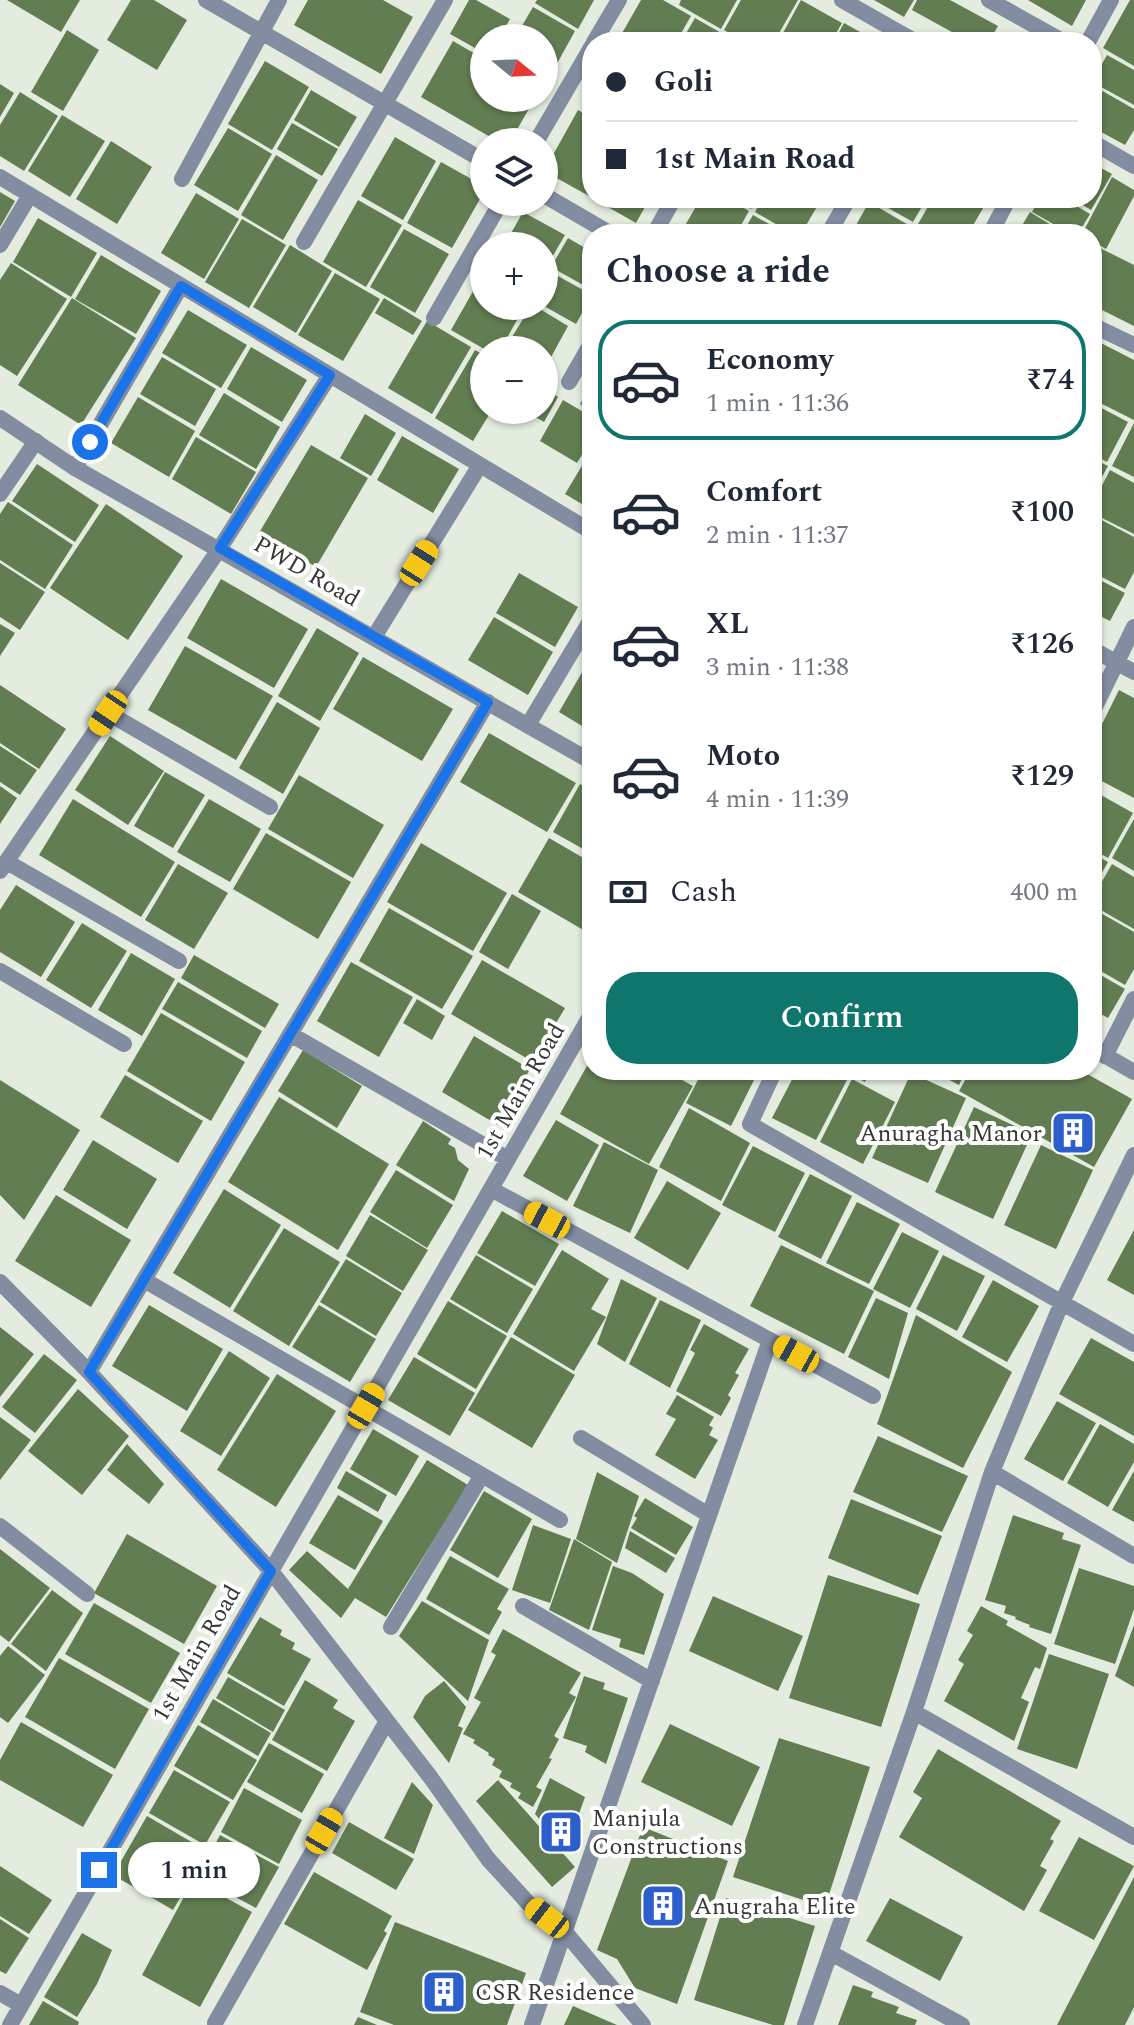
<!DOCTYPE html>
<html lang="en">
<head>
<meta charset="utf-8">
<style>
  :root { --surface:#fff; --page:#f6f6f7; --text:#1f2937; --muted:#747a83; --line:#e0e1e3; --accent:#0f766e }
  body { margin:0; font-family:Spectral,serif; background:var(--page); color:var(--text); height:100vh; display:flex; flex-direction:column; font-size:30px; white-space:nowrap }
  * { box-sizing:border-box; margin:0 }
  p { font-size:26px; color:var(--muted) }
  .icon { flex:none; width:44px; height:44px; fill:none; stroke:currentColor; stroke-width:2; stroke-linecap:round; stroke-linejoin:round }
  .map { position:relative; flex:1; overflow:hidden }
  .side { position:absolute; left:582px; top:224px; width:520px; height:856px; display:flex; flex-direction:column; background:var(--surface); border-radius:32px; box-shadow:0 2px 6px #0004 }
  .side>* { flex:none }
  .banner { position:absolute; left:582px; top:32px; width:520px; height:176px; border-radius:32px; box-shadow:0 2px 6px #0004; display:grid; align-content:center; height:176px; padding:0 24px; background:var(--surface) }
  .needle { width:52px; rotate:108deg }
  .tools { position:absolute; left:470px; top:24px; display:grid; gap:16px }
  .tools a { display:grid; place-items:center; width:88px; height:88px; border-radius:50%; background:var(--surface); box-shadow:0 2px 6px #0004; font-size:40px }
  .end { position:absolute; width:36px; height:36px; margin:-18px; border:10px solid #1a73e8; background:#fff; box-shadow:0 0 0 4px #fff }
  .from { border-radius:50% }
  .bubble { position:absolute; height:56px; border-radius:28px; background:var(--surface); box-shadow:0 2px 6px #0004; font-size:26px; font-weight:600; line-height:56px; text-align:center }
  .car { position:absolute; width:24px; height:48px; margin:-24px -12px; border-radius:10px; box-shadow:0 0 6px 2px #0007; background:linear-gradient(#f5c518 24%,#345 0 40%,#f5c518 0 76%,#345 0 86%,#f5c518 0) }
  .banner b { display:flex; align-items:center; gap:28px; height:76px; font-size:30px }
  .banner b+b { border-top:2px solid var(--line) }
  .banner i { width:20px; height:20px; background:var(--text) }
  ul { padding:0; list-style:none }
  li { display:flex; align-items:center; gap:24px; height:120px; margin:0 16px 12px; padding:0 8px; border:4px solid transparent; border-radius:32px }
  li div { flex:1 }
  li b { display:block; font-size:30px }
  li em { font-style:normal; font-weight:600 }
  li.active { border-color:var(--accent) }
  li>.icon { width:72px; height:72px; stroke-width:1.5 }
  h2 { padding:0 24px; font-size:36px; line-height:96px }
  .pay { display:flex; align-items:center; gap:20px; height:88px; padding:0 24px; font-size:30px }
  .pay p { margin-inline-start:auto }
  .action { display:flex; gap:16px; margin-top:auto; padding:16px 24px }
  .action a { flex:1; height:92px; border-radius:32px; background:var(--accent); color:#fff; font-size:32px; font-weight:600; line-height:92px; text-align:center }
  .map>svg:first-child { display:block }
  .building { fill:#617d51 }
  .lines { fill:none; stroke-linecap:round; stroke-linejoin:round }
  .minor { stroke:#828da1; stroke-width:16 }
  .tertiary { stroke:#828da1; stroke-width:16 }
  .route { stroke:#1a73e8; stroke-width:10 }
  .labels { text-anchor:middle; stroke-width:8; stroke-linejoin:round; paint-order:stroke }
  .street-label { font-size:24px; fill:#353833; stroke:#fff }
  .poi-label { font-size:24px; fill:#353833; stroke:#fff; text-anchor:start }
</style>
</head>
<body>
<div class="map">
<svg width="1134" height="2025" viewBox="0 0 1134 2025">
  <rect width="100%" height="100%" fill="#e3ecdf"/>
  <path class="building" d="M7 0H80L61 32Z
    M131 0H154L187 20 157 70 107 40Z
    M308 0H383L413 17 381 74 294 25Z
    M469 0H476L510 19 499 38H484V53L450 34Z
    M537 0H594L578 29 535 3Z
    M641 0H663L691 16 676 42H617Z
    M681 0H737L721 29 679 5Z
    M741 0H798L774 42H745L724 30Z
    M801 0 842 23 831 42H778Z
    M874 0H914L904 17Z
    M917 0H950L998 26 989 42H970L912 10Z
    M1028 0H1086L1072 26Z
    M1130 0H1134V66L1103 48Z
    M533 7 575 31 544 87V38H515Z
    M695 18 737 42H681Z
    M844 23 878 42H834Z
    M67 30 99 50 63 111 31 92Z
    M1000 33 1016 42H994Z
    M453 41 484 59V98H535L510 142H499L421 97Z
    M1107 55 1134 70V105L1092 82Z
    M265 61 309 87 272 150 228 124Z
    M0 84 14 93 0 117Z
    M1092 85 1134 109V130L1125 145 1092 127Z
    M311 90 357 117 339 147 294 120Z
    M20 92 58 116 24 171 0 156V125Z
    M578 110 592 118V190L589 196 544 171Z
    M62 115 105 141 70 197 28 171Z
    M292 123 338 149 322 176 277 149Z
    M228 128 272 154 238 211 194 185Z
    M395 137 436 161 403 220 361 196Z
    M111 141 152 167 117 224 76 199Z
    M276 155 318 180 283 240 241 215Z
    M441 162 484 186V192L452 248 407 223Z
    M1092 163 1112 174 1091 210 1071 198H1092Z
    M1112 177 1134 190V196L1106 249 1092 241V234H1082Z
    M0 192 15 201 0 227Z
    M196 193 239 219 204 279 161 253Z
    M592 198H650L636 223Z
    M701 198H726L749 211 736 234H680Z
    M732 198H757L751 209Z
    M763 198H822L801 234H793L755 212Z
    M875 198H927L913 222 874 200Z
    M933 198H989L968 234H935L918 224Z
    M1040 198H1063L1090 214 1078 234H1071L1032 212Z
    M358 200 402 225 366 287 323 262Z
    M869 202 924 234H851Z
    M523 212 565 235 547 266 544 264V246H512L506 242Z
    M1030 212 1066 234H1017Z
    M753 215 787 234H742Z
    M38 218 97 253 71 297 13 262Z
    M242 219 286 245 249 308 205 282Z
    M404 229 449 254 415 313 370 287Z
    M568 238 592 252V290L551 267Z
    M1092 244 1134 265V326L1092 305Z
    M290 245 332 271 296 333 253 307Z
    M101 255 161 291 136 334 75 299Z
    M11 263 67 299 17 376 0 365V280Z
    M549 271 592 295 576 324 544 306V280Z
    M484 272V306H525L500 350H486L451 330Z
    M335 273 380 299 343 361 298 335Z
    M72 298 136 338 81 425 18 385Z
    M384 298 422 321 413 335 375 313Z
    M531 306H535L568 326 550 359 544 356V350H534L512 337Z
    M188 310 247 345 221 388 162 353Z
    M427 321 471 347 432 414 388 388Z
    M1099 342 1134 360V420L1092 399V355Z
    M251 347 307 380 282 422 227 389Z
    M475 350 484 355V410H492L473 441 435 418Z
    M162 357 216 389 195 426 140 394Z
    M592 383V410L580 404Z
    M544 388 558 397 544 422 524 410H544Z
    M224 393 280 427 256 469 199 435Z
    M138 397 195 431 169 477 111 443Z
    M563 400 592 417V438L577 463 540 441Z
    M1092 403 1128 422 1107 462 1092 454Z
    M365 414 396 433 371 476 340 458Z
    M1134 423V477L1112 466Z
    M402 436 459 469 433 513 377 480Z
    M196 437 256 472 231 514 172 479Z
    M311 445 368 478 316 567 259 533Z
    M592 449V510L565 494Z
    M1092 458 1108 466 1092 495Z
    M37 464 99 505 75 542 12 501Z
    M1110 470 1134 483V534L1092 513V505Z
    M8 502 73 545 45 589 0 560V514Z
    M106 504 183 556 128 640 50 588Z
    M1092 515 1134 537V572L1125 589 1092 572Z
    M0 563 45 592 20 630 0 617Z
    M519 573 578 607 555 647 496 613Z
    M1094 577 1125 593 1110 621 1092 612Z
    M221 579 308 629 274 688 187 638Z
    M494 617 553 652 528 695 468 660Z
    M0 624 15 633 0 656Z
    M317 628 359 653 320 721 278 696Z
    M185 646 273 696 236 760 148 710Z
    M592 655V732L559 712Z
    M363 657 453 709 422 761 333 709Z
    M0 685 66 729 39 769 0 743Z
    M1119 690 1134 698V798L1092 776V744Z
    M277 702 320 728 283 794 239 768Z
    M489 733 576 783 547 832 460 782Z
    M110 736 164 771 128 825 75 790Z
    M0 746 37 770 20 795 0 782Z
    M165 772 205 795 173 848 134 826Z
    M299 775 384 825 353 878 268 829Z
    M580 784 592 791V854L553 832Z
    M0 786 17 798 0 824Z
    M1092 790 1133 813 1108 858 1092 849Z
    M73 799 175 862 141 917 39 855Z
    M209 799 261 829 230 882 177 852Z
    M1134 819V871L1112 858Z
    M266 833 351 882 318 939 233 889Z
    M549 838 592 863V935L518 892Z
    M421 843 507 893 473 951 387 902Z
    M1092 853 1108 862 1092 890Z
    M178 864 228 893 194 949 145 920Z
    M1112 864 1134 877V929L1092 905V899Z
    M16 885 75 922 41 977 0 952V910Z
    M512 894 541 911 508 969 479 952Z
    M389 908 473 956 442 1009 359 961Z
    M1092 908 1134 932V969L1125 985 1092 966Z
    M82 923 127 951 91 1008 46 980Z
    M131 953 175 979 142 1036 98 1010Z
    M194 955 279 1004 265 1028 181 978Z
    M482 960 565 1008 533 1062 451 1014Z
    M351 962 413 997 379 1057 317 1021Z
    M1092 970 1125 989 1108 1018 1092 1009Z
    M178 982 262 1031 247 1058 162 1009Z
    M417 999 445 1016 432 1040 403 1023Z
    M161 1013 245 1062 211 1121 127 1071Z
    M474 1036 530 1069 498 1125 442 1092Z
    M303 1050 362 1086 337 1128 278 1091Z
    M592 1057V1070H664L693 1086 649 1164 560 1114Z
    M677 1070H695L691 1077Z
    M703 1070H759L731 1126 686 1103Z
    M797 1070H834L848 1078 816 1140 772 1118Z
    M841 1070H871L865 1082Z
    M931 1070H966L959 1085Z
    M971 1070H1080L1132 1099 1094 1167 959 1091Z
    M911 1073 966 1098 928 1183 872 1158Z
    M125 1075 203 1121 178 1163 100 1117Z
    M852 1079 895 1102 863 1164 820 1142Z
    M0 1080 80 1130 24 1220 0 1195Z
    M279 1097 389 1164 338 1250 228 1182Z
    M974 1107 1032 1134 993 1219 935 1192Z
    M689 1108 750 1143 721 1201 659 1167Z
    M556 1120 599 1145 567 1201 523 1176Z
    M423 1121 451 1139 448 1144 455 1148 458 1160 469 1169 454 1201 396 1165Z
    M93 1140 157 1179 127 1229 63 1190Z
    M604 1142 658 1170 630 1233 573 1206Z
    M1041 1145 1093 1170 1056 1249 1004 1225Z
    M753 1146 805 1173 775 1232 722 1205Z
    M396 1170 453 1205 427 1248 370 1212Z
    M810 1174 852 1196 821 1259 778 1237Z
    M667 1181 721 1213 688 1270 634 1238Z
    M224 1189 281 1225 230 1308 173 1273Z
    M56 1195 131 1240 91 1307 15 1261Z
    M857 1202 900 1224 869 1284 826 1263Z
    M502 1211 559 1244 535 1286 477 1253Z
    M370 1215 428 1250 403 1291 346 1256Z
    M284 1228 340 1262 289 1346 233 1311Z
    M1134 1230V1295L1107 1280Z
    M902 1232 939 1251 910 1308 873 1289Z
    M781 1245 874 1291 844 1354 750 1306Z
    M562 1250 609 1279 591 1309 606 1317 574 1371 513 1334Z
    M476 1255 533 1289 507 1333 450 1299Z
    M943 1255 985 1276 957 1331 916 1309Z
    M346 1259 402 1293 376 1336 320 1302Z
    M621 1279 657 1298 625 1362 597 1344Z
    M993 1280 1039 1306 1007 1362 962 1337Z
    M876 1298 908 1313 889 1379 848 1357Z
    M660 1300 701 1320 670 1388 629 1364Z
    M448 1301 507 1336 476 1389 417 1354Z
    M149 1305 223 1349 187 1411 112 1366Z
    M319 1305 376 1339 350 1382 292 1347Z
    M916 1315 1012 1372 963 1468 877 1424Z
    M704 1324 749 1349 735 1373 739 1375 728 1395 731 1398 721 1416 676 1391 695 1353 690 1350Z
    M0 1327 34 1354 0 1397Z
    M511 1337 575 1375 532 1448 468 1410Z
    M1091 1338 1134 1362V1436L1059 1394Z
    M229 1351 270 1378 221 1456 180 1431Z
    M44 1354 77 1380 35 1433 2 1407Z
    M414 1357 475 1393 450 1436 388 1400Z
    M277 1374 336 1411 276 1507 217 1470Z
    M78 1389 129 1436 82 1495 28 1451Z
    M677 1395 714 1417 709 1425 713 1428 709 1435 718 1440 695 1479 655 1455 676 1419 666 1414Z
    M1057 1401 1096 1423 1063 1481 1024 1459Z
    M0 1417 31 1440 0 1480Z
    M1100 1424 1134 1444V1462L1108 1507 1067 1483Z
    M373 1429 419 1456 396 1496 350 1469Z
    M878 1436 968 1476 942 1532 853 1492Z
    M127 1444 164 1484 149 1504 107 1470Z
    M427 1460 468 1485 386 1617 355 1598 341 1618 289 1570 307 1551 348 1589Z
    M346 1471 387 1495 378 1512 337 1488Z
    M1134 1471V1522L1112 1510Z
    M597 1472 639 1496 617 1563 576 1539Z
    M484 1491 532 1519 498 1578 450 1550Z
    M338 1495 383 1521 355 1570 309 1543Z
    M645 1498 693 1527 676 1555 631 1528 637 1518 634 1516Z
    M851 1499 942 1536 918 1595 828 1558Z
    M1013 1515 1064 1533 1062 1539 1081 1545 1051 1634 1029 1627 1030 1625 1015 1619 1016 1617 1004 1613 1006 1606 985 1600Z
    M533 1525 571 1539 550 1603 512 1590Z
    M630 1531 675 1558 666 1573 625 1548Z
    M127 1534 217 1586 184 1644 94 1593Z
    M574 1539 612 1562 589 1630 549 1610Z
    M0 1549 50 1588 9 1642 0 1635Z
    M450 1556 509 1589 497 1609 502 1612 489 1635 426 1599Z
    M613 1566 632 1573 664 1594 644 1655 619 1647 621 1639 592 1630Z
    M1079 1568 1134 1586V1609L1115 1664 1054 1644Z
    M828 1575 920 1604 881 1727 789 1698Z
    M52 1590 83 1613 46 1671 11 1644Z
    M713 1596 803 1636 778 1691 689 1651Z
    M422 1601 489 1640 468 1701 399 1636Z
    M94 1603 180 1653 151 1703 65 1654Z
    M981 1606 1008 1621 1006 1625 1047 1648 1040 1669 1035 1667 1021 1698 1029 1702 1014 1741 944 1701 964 1664 958 1660 973 1635 967 1631Z
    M260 1617 282 1630 280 1635 295 1643 292 1649 311 1659 284 1706 227 1673Z
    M1134 1625V1687L1115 1676Z
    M503 1629 581 1673 569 1693 576 1697 554 1736 559 1739 549 1758 552 1759 536 1787 542 1790 533 1807 518 1798 521 1793 510 1787 512 1783 499 1777 502 1771 492 1765 495 1759 488 1755 489 1753 473 1743 475 1740 463 1734 481 1702 474 1698 496 1655 491 1652Z
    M8 1646 45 1675 8 1723 0 1717V1656Z
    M1049 1654 1109 1674 1077 1769 1017 1749Z
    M59 1658 149 1709 115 1769 25 1717Z
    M584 1676 605 1683 603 1689 628 1698 606 1764 585 1752 587 1746 563 1738Z
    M228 1677 285 1710 273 1732 216 1698Z
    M305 1680 338 1700 333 1708 355 1721 327 1771 272 1740Z
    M444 1681 466 1707 458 1726 463 1728 449 1763 413 1717 425 1696Z
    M213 1699 271 1733 258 1756 200 1722Z
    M21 1722 113 1775 83 1827 0 1780V1760Z
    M670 1724 760 1767 732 1826 641 1782Z
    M198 1725 257 1760 233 1800 174 1766Z
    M779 1738 870 1767 825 1907 733 1877Z
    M269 1743 324 1774 302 1813 247 1782Z
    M938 1749 1061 1821 1050 1839 1054 1841 1040 1866 1047 1870 1024 1911 899 1837 922 1798 913 1792Z
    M174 1770 230 1802 205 1845 149 1813Z
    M550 1778 585 1797 566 1850 535 1814Z
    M498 1780 575 1867 552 1887 476 1801Z
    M412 1782 433 1805 414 1854 384 1838Z
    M244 1788 302 1820 279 1864 221 1832Z
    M147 1816 207 1851 173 1910 113 1875Z
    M349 1822 414 1859 396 1890 332 1853Z
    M643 1827 728 1861 677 2004 635 1988 617 1959 597 1950Z
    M220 1835 279 1867 256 1908 198 1877Z
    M1079 1837 1134 1866 1094 1940 1039 1911Z
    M0 1866 52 1900 29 1934 0 1916Z
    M314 1872 392 1916 384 1931 387 1933 367 1970 284 1924Z
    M1134 1877V2007L1125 2025H1057Z
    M193 1880 252 1912 200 2007 142 1975Z
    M726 1898 815 1926 784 2025H773L694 2000Z
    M890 1898 963 1937 940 1981 866 1941Z
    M0 1919 29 1938 6 1974 0 1971Z
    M395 1922 526 1973 507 2025H394L360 2012Z
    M82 1933 112 1950 97 1984 77 2017 44 1997Z
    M853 1985 873 1992 871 1997 899 2007 896 2013 917 2020 915 2025H838Z
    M43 2001 79 2022 78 2025H29Z
    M573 2006 617 2025H564Z
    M358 2017 377 2025H354Z"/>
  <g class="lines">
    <path class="minor" d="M206 0 484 161
      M842 0 916 42
      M989 0 1064 42
      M594 42 619 0
      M1088 42 1111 0
      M536 142 592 46
      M1092 142 1134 166
      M0 177 592 532
      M182 179 279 0
      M544 195 611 234
      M654 234 674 198
      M828 234 849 198
      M990 234 1009 198
      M304 242 445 0
      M0 245 30 195
      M434 318 501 202
      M1092 325 1134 345
      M569 382 592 342
      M75 468 181 286
      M0 494 36 441
      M374 637 480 465
      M1092 649 1134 672
      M108 713 270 807
      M1092 713 1134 627
      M528 725 592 618
      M7 862 179 961
      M0 871 220 548 330 375
      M0 971 124 1044
      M290 1034 508 1159
      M1105 1056 1134 999
      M775 1070 750 1124 1134 1344
      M491 1189 873 1396
      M144 1280 560 1520
      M0 1282 89 1372 271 1571 431 1778 488 1859 529 1904 565 1932 643 2025
      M89 1372 488 702
      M581 1438 709 1515
      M992 1472 1134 1556
      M0 1526 87 1594
      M523 1606 652 1681
      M391 1627 482 1475
      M914 1712 1134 1837
      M831 1953 962 2025
      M0 1993 21 2005
      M215 2023 387 1721
      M10 2025 592 1013
      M532 2025 770 1340
      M805 2025 914 1712 992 1472 1062 1302 1134 1155"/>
    <path class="tertiary" d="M0 418 75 468 592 762
      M1092 1048 1134 1072"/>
  </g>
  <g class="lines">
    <path class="route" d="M90 442 181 286 330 375 220 548 488 702 89 1372 271 1571 99 1870"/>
  </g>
  <defs>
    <g id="building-square" transform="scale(2.3)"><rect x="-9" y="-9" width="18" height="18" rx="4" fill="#2c5ecc" stroke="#fff"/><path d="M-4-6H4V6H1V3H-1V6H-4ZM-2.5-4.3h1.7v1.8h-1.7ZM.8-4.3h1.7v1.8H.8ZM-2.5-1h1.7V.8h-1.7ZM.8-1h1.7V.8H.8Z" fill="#fff"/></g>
  </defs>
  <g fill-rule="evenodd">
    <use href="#building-square" x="1073" y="1133"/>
    <use href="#building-square" x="561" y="1832"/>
    <use href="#building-square" x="663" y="1906"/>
    <use href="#building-square" x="444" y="1992"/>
  </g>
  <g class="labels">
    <g class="street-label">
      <text transform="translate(307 571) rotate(30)" y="8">PWD Road</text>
      <text transform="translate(520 1091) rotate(-60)" y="8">1st Main Road</text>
      <text transform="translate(196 1653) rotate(-60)" y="8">1st Main Road</text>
    </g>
    <g class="poi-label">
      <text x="1042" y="1141" text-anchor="end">Anuragha Manor</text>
      <text x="592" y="1826">Manjula<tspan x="592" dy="28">Constructions</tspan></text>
      <text x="694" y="1914">Anugraha Elite</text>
      <text x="475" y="2000">CSR Residence</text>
    </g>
  </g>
</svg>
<div class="tools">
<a><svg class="needle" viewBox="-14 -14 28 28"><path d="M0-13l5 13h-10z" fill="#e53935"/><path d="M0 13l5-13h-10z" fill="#747a83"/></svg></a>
<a><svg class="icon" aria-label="layers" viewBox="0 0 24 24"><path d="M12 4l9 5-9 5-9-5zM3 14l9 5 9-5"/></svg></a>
<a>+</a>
<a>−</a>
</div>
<i class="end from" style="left:90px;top:442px"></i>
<i class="end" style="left:99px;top:1870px"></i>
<div class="bubble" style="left:128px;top:1842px;width:132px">1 min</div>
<i class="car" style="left:419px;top:563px;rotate:32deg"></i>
<i class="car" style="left:108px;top:713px;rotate:214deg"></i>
<i class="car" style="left:547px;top:1220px;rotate:298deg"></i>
<i class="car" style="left:796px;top:1354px;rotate:299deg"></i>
<i class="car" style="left:366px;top:1406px;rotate:30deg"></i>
<i class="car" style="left:324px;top:1831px;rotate:30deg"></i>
<i class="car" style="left:547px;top:1918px;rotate:308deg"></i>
<div class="banner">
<b><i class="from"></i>Goli</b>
<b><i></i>1st Main Road</b>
</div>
<section class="side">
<h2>Choose a ride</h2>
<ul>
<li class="active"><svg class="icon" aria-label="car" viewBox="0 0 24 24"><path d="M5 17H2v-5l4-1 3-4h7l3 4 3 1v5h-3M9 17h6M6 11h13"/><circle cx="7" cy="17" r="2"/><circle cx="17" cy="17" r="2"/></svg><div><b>Economy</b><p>1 min · 11:36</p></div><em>₹74</em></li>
<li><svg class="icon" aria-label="car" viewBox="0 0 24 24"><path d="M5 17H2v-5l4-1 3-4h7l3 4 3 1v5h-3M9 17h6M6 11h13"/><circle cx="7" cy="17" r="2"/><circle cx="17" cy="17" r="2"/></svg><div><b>Comfort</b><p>2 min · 11:37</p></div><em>₹100</em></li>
<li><svg class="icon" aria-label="car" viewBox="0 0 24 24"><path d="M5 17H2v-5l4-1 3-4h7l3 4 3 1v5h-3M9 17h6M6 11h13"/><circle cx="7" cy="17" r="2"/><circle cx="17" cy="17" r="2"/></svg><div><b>XL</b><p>3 min · 11:38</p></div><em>₹126</em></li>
<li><svg class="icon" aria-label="car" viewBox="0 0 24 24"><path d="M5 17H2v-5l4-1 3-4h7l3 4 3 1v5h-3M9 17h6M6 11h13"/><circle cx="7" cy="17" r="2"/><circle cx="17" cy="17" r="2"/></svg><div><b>Moto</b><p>4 min · 11:39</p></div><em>₹129</em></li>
</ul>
<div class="pay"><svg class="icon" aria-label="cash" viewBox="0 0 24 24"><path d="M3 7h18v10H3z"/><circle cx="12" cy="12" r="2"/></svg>Cash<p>400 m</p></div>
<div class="action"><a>Confirm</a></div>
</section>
</div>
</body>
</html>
